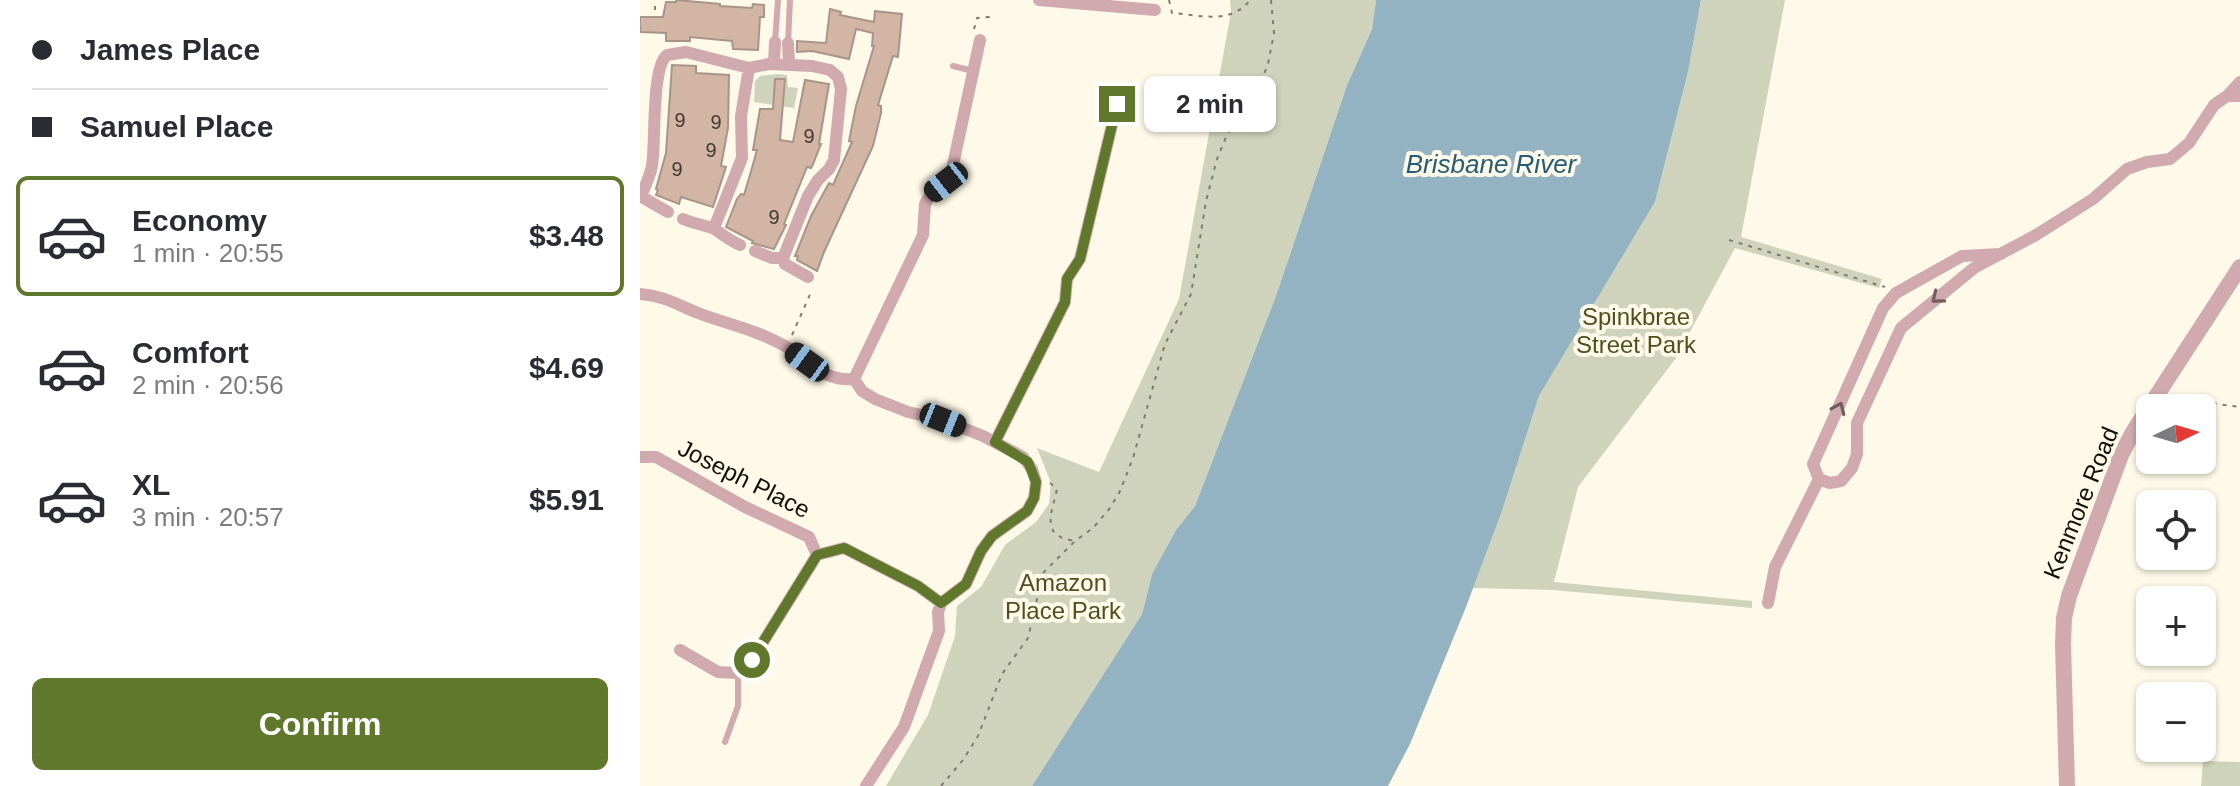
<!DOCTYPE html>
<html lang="en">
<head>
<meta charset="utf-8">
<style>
  :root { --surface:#fff; --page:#f7f7f7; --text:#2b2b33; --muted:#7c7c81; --line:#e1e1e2; --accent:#60782b }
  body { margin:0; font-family:Arial,sans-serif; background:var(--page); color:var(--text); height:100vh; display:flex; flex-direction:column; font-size:30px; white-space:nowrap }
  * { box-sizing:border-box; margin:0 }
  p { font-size:26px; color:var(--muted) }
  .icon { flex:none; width:44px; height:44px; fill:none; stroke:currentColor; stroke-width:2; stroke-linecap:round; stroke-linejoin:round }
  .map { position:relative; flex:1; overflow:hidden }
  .side { display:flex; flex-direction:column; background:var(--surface); width:640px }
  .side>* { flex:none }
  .guide { display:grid; align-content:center; height:176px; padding:0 32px; background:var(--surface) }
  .needle { width:52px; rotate:85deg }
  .fabs { position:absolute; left:1496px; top:394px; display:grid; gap:16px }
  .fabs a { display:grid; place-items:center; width:80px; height:80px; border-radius:12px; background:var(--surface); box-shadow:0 2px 6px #0004; font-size:40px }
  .end { position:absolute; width:36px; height:36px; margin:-18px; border:10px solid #60782b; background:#fff; box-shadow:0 0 0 4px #fff }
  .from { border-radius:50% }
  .bubble { position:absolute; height:56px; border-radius:12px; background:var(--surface); box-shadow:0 2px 6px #0004; font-size:26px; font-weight:800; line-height:56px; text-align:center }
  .car { position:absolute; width:24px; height:48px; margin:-24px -12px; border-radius:10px; box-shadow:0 0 6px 2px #0007; background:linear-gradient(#222 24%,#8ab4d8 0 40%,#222 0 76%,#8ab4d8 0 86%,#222 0) }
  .guide b { display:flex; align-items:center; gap:28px; height:76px; font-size:30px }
  .guide b+b { border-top:2px solid var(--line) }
  .guide i { width:20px; height:20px; background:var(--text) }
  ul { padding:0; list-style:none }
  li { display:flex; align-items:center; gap:24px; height:120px; margin:0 16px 12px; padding:0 16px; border:4px solid transparent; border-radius:12px }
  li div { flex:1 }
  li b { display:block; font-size:30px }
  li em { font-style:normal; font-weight:800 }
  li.selected { border-color:var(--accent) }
  li>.icon { width:72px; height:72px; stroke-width:1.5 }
  .action { display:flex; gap:16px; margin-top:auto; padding:16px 32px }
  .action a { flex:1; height:92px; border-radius:12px; background:var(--accent); color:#fff; font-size:32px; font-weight:800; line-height:92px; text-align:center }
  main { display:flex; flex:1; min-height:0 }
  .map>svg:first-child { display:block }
  .green { fill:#d0d3bb }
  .water { fill:#94b3c2 }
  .building { fill:#d2b5a4; stroke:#a89589; stroke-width:2 }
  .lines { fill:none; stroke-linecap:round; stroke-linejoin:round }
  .path { stroke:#7f7c70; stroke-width:2; stroke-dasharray:4 6; stroke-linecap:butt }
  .service { stroke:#d0aaae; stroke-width:6 }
  .minor { stroke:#d0aaae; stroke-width:12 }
  .tertiary { stroke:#d0aaae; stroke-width:16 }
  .oneway { stroke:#715d5c }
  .route { stroke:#60782b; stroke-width:10 }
  .labels { text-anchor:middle; stroke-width:8; stroke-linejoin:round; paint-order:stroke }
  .number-label { font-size:20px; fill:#423930 }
  .park-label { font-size:24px; fill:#4d5120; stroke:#fef9e8 }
  .street-label { font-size:24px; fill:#121009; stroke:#fef9e8 }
  .water-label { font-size:26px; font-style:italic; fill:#245d75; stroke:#fef9e8 }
</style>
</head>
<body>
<main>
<section class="side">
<div class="guide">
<b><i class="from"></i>James Place</b>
<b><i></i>Samuel Place</b>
</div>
<ul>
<li class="selected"><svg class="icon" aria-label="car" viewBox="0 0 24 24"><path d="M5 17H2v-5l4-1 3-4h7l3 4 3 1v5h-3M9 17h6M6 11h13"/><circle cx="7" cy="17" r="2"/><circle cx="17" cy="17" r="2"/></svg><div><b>Economy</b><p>1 min · 20:55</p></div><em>$3.48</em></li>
<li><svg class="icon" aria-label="car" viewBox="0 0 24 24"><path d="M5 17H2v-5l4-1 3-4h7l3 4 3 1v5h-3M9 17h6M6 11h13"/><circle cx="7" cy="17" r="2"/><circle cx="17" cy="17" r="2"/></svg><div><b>Comfort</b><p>2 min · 20:56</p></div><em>$4.69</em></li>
<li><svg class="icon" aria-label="car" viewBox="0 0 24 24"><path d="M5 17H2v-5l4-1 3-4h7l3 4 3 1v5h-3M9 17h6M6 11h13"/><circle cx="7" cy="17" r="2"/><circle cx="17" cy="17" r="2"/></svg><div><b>XL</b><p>3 min · 20:57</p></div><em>$5.91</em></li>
</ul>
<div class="action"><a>Confirm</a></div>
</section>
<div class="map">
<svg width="1600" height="786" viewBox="0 0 1600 786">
  <rect width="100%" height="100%" fill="#fef9e8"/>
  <path class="green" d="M590 0H736L732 29 707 85 636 296 555 506 536 530 512 574 502 614 392 786H246L288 715 315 636 317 606 341 587 365 545 396 522 409 504 411 483 397 448 459 472 539 299 591 12Z
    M1061 0H1145L1101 237 1242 279 1239 288 1095 248 1036 358 938 487 914 582 1112 601V608L913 590 833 588 862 511 899 396 1015 202 1048 72Z
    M138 74 147 75 148 87 158 88 154 108 114 102 115 81 120 76Z
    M1563 761 1600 762V786H1561Z"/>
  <path class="water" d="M736 0H1061L1048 72 1015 202 899 396 862 511 826 607 770 744 748 786H392L502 614 512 574 536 530 555 506 636 296 707 85 732 29Z"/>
  <path class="building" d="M36 0 80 4V6L112 8 113 4 124 5V17H120L118 50 93 49 92 41 50 37V41H26V33L0 32V17H23L26 2H36Z
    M190 9 201 12 200 15 234 22 235 11 262 14 258 57 253 56 238 105 241 106V113L233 146 184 252 177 271 157 260 158 256H155L171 216 189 183 193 185 212 142 209 141 216 106 234 46H232L233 33 216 29 209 59 172 51 157 52V41L186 43Z
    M32 65 56 66V73L89 75 88 128 81 166 86 167 73 207 41 197 39 204 16 195 18 190 16 189 26 153Z
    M135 79H145L140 140 153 142 165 80 189 84 179 144H181L173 164 171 168 167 167 144 224 146 225 134 249 112 243 113 241 86 227 97 199 101 194 104 195 112 168 117 150H113L120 109H133Z"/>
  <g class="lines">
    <path class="path" d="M529 0 532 13C560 15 591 25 610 0
      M15 10V0
      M334 29 337 18 349 17V11
      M1089 240 1245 287
      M152 335 172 290
      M1533 398 1600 407
      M410 483 417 489 410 518 413 531 422 538 434 541
      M301 786 323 760 338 736 362 674 388 638 403 573 435 541 453 528 470 508 480 491 493 458 525 344 551 294 566 201 577 159 587 135 622 79 628 64 634 33 631 0"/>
    <path class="service" d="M135 42 138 0
      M148 43 150 0
      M313 66 333 71
      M85 742 98 706V673"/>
    <path class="minor" d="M399 0 515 10
      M148 43 149 63
      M134 63 135 42
      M1587 96 1600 82
      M0 196 28 212
      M1 196C5 187 10 176 12 166 16 143 11 68 27 55L46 52 109 68 129 64 172 66 190 70 198 77 201 89 194 160 189 169 178 180 168 196 143 258
      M43 219C53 224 68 225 76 230 84 236 91 241 100 245
      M74 228 102 158 101 116 109 68
      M115 251 132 258H143L145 264 168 277
      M1361 254 1322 256 1256 293 1243 308 1173 464 1179 479 1190 483 1201 481 1212 468 1217 454V423L1261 328 1334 268 1396 235 1453 199 1487 169 1507 162 1530 159 1549 143 1574 105 1587 96H1600
      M0 294C24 296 36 304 58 313 87 324 117 330 145 346 169 360 183 382 214 379L222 391 235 399 268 412 303 420 343 436 383 457 392 469 396 482 394 498 387 511 352 536 341 551 326 584 301 603 298 612 299 631 264 727 226 786
      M214 379 283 235 285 204 290 195 311 174 340 40
      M355 442 425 302 427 279 440 259 477 104
      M0 457H16L105 507 169 537 177 555
      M1128 603 1135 567 1179 479
      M40 650 78 672 98 673 112 660 177 555 204 548 278 586 301 603"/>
    <path class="tertiary" d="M1427 786 1423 644 1424 618 1429 596 1481 455 1493 432 1600 267"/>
  </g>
  <defs><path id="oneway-chevron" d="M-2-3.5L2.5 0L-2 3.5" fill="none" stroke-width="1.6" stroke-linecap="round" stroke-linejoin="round" transform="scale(2)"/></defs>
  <g class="oneway">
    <use href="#oneway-chevron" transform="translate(1297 298) rotate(141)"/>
    <use href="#oneway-chevron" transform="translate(1199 408) rotate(-66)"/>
  </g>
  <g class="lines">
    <path class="route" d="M112 660 177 555 204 548 278 586 301 603 326 584 341 551 352 536 387 511 394 498 396 482 388 462 355 442 425 302 427 279 440 259 477 104"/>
  </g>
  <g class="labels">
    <g class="number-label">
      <text x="40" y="127">9</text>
      <text x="76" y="129">9</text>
      <text x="169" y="143">9</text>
      <text x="71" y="157">9</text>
      <text x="37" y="176">9</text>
      <text x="134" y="224">9</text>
    </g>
    <g class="park-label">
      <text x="996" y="325">Spinkbrae<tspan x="996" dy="28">Street Park</tspan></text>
      <text x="423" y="591">Amazon<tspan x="423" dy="28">Place Park</tspan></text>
    </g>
    <g class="street-label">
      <text transform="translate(104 479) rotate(27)" y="8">Joseph Place</text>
      <text transform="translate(1441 503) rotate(-68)" y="8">Kenmore Road</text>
    </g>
    <g class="water-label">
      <text x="851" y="173">Brisbane River</text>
    </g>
  </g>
</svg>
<div class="fabs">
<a><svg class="needle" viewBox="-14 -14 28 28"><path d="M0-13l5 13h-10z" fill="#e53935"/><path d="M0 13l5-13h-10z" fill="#7c7c81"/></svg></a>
<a><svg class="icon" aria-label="locate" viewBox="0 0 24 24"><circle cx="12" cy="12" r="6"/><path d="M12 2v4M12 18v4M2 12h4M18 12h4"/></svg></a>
<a>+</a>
<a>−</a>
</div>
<i class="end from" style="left:112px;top:660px"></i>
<i class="end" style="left:477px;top:104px"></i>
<div class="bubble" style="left:504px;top:76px;width:132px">2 min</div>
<i class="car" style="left:306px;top:182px;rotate:232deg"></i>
<i class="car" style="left:167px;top:362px;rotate:306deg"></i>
<i class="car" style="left:303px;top:420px;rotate:112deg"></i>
</div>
</main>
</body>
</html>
